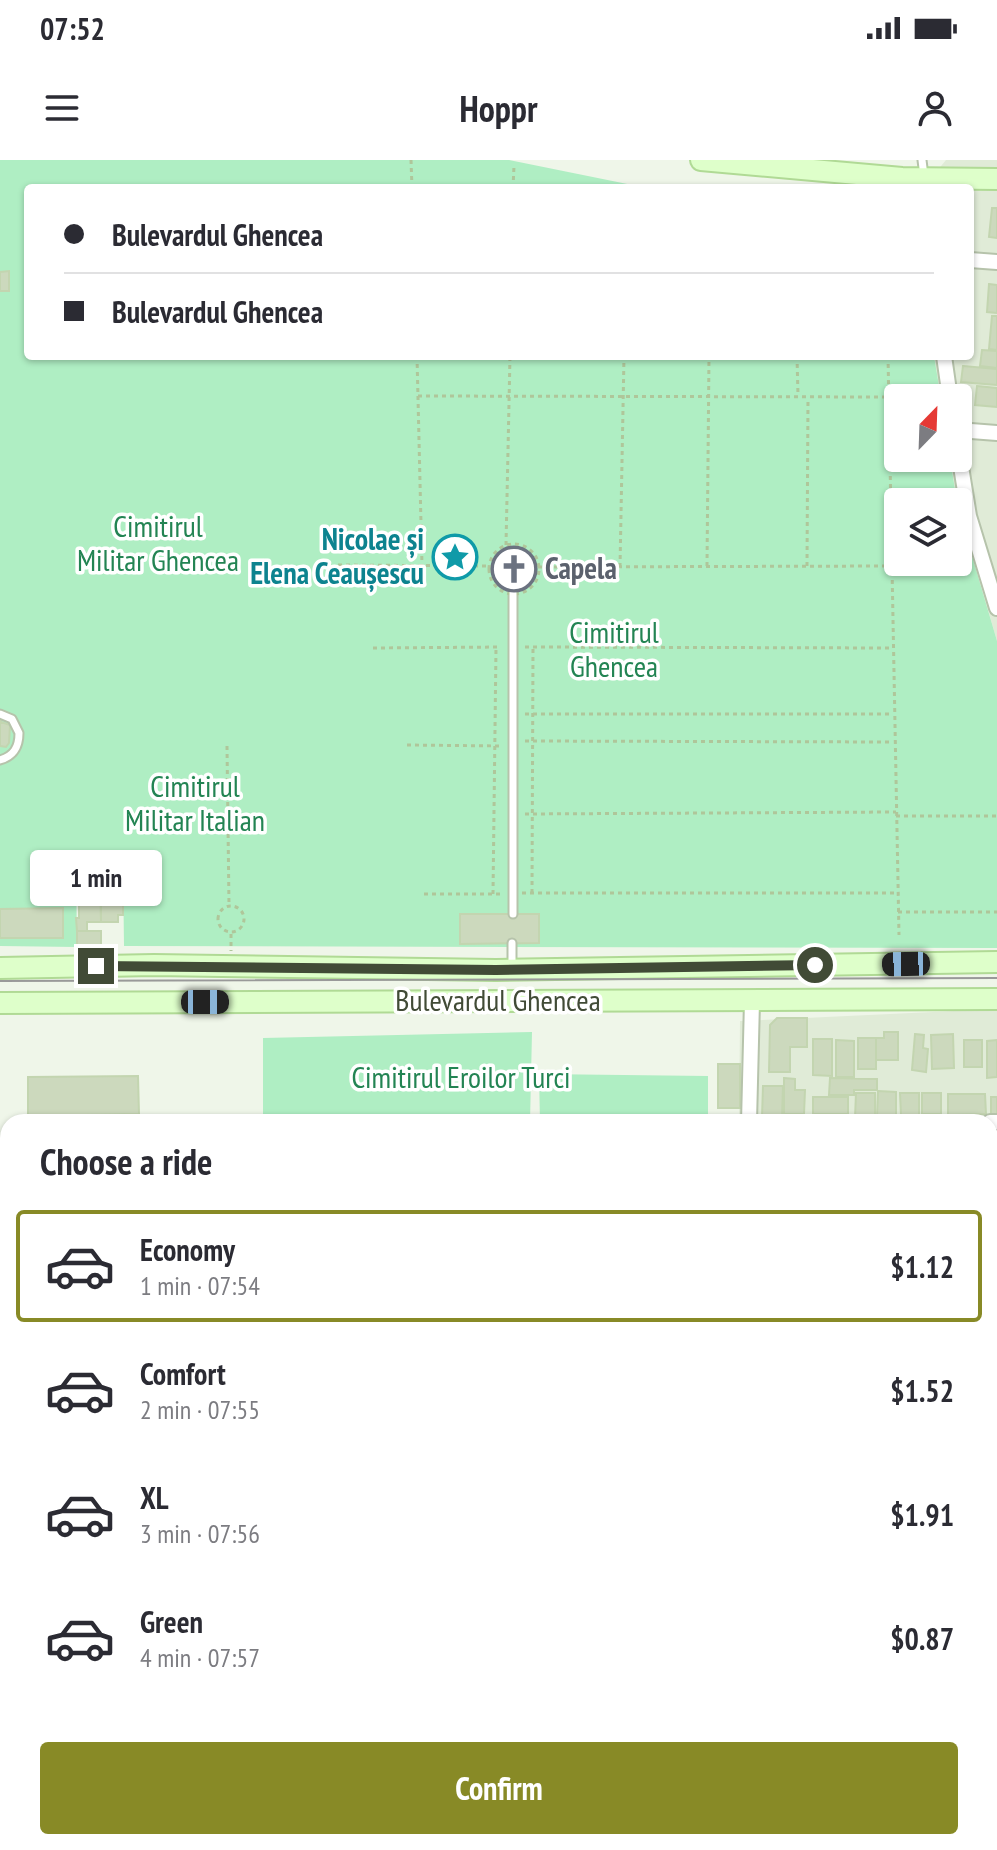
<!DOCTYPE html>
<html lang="en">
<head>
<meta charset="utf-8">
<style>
  :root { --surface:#fff; --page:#f2f2f3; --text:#2b2b33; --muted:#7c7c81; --line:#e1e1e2; --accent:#888a26 }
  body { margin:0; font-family:"PT Sans Narrow",sans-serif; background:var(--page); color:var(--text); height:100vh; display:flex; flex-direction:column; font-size:30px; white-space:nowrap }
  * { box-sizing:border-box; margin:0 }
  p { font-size:26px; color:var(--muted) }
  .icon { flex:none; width:44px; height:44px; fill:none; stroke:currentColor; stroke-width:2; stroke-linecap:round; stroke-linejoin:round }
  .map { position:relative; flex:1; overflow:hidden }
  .drawer { position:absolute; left:0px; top:954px; width:998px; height:736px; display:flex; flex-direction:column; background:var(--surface); border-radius:24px 24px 0 0; box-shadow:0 2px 6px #0004 }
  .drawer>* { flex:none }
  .top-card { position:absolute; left:24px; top:24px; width:950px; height:176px; border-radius:8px; box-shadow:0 2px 6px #0004; display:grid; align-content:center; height:176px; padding:0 40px; background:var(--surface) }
  .needle { width:52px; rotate:23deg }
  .tools { position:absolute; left:884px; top:224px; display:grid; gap:16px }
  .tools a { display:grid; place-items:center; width:88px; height:88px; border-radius:8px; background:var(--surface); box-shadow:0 2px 6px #0004; font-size:40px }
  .end { position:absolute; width:36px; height:36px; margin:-18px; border:10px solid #414b36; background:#fff; box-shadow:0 0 0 4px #fff }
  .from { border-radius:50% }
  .bubble { position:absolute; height:56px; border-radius:8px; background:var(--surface); box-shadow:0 2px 6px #0004; font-size:26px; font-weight:700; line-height:56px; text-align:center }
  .car { position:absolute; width:24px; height:48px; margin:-24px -12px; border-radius:10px; box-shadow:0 0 6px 2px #0007; background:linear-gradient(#222 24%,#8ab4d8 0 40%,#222 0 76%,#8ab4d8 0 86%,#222 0) }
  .top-card b { display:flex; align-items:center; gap:28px; height:76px; font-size:30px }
  .top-card b+b { border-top:2px solid var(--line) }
  .top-card i { width:20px; height:20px; background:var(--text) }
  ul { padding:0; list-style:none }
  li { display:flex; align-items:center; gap:24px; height:112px; margin:0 16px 12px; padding:0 24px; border:4px solid transparent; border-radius:8px }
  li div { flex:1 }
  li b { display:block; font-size:30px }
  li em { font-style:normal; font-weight:700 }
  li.current { border-color:var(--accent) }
  li>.icon { width:72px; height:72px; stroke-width:1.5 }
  h2 { padding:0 40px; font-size:36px; line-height:96px }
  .primary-button { display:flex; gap:16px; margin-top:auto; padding:16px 40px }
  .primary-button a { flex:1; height:92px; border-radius:8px; background:var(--accent); color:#fff; font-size:32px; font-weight:700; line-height:92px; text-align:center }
  .status { display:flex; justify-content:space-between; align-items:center; height:56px; padding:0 40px; background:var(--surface); direction:ltr }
  .status svg { height:22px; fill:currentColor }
  header { display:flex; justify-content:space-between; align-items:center; height:104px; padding:0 40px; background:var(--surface); font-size:36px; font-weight:700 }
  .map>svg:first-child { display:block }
  .residential { fill:#e0ebd7 }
  .green { fill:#afeec3 }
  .building { fill:#ccd9bd; stroke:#c3d5b0; stroke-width:2 }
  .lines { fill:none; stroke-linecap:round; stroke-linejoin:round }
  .lane-casing { stroke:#b6c3ab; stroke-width:11 }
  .street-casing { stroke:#b6c3ab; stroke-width:18 }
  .secondary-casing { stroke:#b0da95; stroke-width:24 }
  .path { stroke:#afc69a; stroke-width:3; stroke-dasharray:4 4; stroke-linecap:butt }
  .lane { stroke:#fff; stroke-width:7 }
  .street { stroke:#fff; stroke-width:14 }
  .secondary { stroke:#deffca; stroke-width:20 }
  .tram { stroke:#999; stroke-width:2 }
  .route { stroke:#414b36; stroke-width:10 }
  .labels { text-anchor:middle; stroke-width:7; stroke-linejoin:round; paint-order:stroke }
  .park-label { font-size:30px; fill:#238453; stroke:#fff }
  .culture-label { font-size:30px; font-weight:bold; fill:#0d838f; stroke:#fff; text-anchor:end }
  .worship-label { font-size:30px; font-weight:bold; fill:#5b616d; stroke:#fff; text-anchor:start }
  .street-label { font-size:30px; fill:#414b36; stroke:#fff }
</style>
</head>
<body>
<div class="status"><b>07:52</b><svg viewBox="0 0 49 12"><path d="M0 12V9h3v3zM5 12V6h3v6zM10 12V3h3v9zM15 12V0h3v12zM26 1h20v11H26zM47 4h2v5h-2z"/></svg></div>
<header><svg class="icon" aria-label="menu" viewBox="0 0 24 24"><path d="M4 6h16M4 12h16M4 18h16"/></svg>Hoppr<svg class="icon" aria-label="person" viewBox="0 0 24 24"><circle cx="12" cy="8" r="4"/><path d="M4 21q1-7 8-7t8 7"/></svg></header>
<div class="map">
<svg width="997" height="1690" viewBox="0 0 997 1690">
  <rect width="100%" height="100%" fill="#eff6e9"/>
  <path class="residential" d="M946 0H997V481L957 342 950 298H958V238H941L934 196H970V28H923Z
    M997 849V1690H430L437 1682H990V962H739L740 861Z"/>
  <path class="green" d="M0 0H509L647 28H28V196H934L941 238H898V298H950L957 342H898V402H958V348L997 481V788L124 786 123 708 76 709 77 787 0 786Z
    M532 872 530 962H263V878Z
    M539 914 708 916V962H540Z"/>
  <path class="building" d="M992 48H997V78L989 77Z
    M9 111V131H0V112Z
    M989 124 997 125V153L987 152Z
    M992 156H997V190L989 189Z
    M982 190 997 191V208L980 206Z
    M963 206 997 209V225L961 222Z
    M977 226 997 228V247L975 245Z
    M508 387H519L520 393 529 401H534L535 413H528L518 421 519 426H508V420L500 414H494V405H499L508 392Z
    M0 556 1 562 10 565 9 583 6 587 0 586Z
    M75 708H100V719L76 718Z
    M79 722H100L101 762H87V771H77L76 758H79Z
    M101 734H123V755H118V762H101Z
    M63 748V778H0V749Z
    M460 754H539V783L460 784Z
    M77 771H101V786L77 787Z
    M777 858H807V887H790V912H769L770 865Z
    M884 872H898V900H876V878H884Z
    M915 874 924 875 923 888 928 889 926 912 912 910Z
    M953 874 954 908 932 909 931 875Z
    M858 878H876V909H858Z
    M813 879H832V916L813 915Z
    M836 880 854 881V917H836Z
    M964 880H982V907H964Z
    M997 880V917L987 918V881Z
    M718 904H740V948H718Z
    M138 916 139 954 28 956V917Z
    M784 918 795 919V930H805L804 954H784Z
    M830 918 877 919V930H854V935H829Z
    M763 926H783L782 958 762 957Z
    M878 931 896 932V956H877Z
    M856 933H875V958H855Z
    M900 933H919V955H901Z
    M922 933H941V954H922Z
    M948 934H985L986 954 948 955Z
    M813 937H848V954H813Z
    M991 937H997V955H991Z
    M990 1290 997 1299V1329L990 1318Z
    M990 1333 997 1342V1350L990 1356Z
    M997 1374V1410L990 1415V1379Z
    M997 1438V1464L992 1467 990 1443Z
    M997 1577V1604L990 1594V1582Z
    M990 1607 997 1617V1630L990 1635Z
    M997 1667V1690H988L982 1682H990V1672Z
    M62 1682H108L101 1690H55Z
    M300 1682H344L337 1690H293Z
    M522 1682H557L550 1690H532Z
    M592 1682H596L606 1690H585Z
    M605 1682H622L626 1686 623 1690H614Z
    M635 1682H651L646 1690H629Z
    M757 1682H763L769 1687 766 1690H750Z
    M868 1682H882L885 1687 873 1690Z
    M888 1682H904L909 1690H892Z"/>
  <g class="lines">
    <g class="lane-casing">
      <path id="lane" d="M922 0 924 16
        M0 554 12 559 19 573C19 587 14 596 0 600
        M513 754V433
        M512 807V783"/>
    </g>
    <g class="street-casing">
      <path id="street" d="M970 100 997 102
        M944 196 950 238
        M958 270 997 273
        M958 288 969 356 997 448
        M749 962 752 841
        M990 962H997
        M990 1260 997 1255
        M990 1488 997 1499
        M990 1643 997 1638
        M511 1682 520 1690
        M696 1682 706 1690
        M922 1690 934 1682"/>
    </g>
    <g class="secondary-casing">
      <path id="secondary" d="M701 0 902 18 997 19
        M0 808 154 805 496 810 997 802
        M0 843 997 839
        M990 1108 997 1100
        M454 1690 461 1682"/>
    </g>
    <path class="path" d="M411 0 412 28
      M513 28 514 6
      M417 196 422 406
      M797 196 798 236
      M888 196 899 775
      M418 236 889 237
      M489 409a25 25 0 1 1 50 0a25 25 0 1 1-50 0Z
      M506 385 510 196
      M338 405 489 406
      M707 406 709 196
      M807 406 808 238
      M538 407 891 406
      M620 407 624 196
      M525 487 893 488
      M373 488 501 487
      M525 554H893
      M525 581 893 582
      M407 585 503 586
      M227 586 229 746
      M525 654 896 652
      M896 656H997
      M522 733H898
      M532 733 533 487
      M424 734H502
      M493 734 496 487
      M218 759a13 13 0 1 1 26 0a13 13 0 1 1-26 0Z
      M898 752H997
      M231 774V791"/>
    <use href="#lane" class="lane"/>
    <use href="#street" class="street"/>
    <use href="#secondary" class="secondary"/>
    <path class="tram" d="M0 821 997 818"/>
  </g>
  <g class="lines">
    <path class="route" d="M96 806 496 810 815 805"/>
  </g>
  <defs>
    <g id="sight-ring" transform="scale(2.3)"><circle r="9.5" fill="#fff" stroke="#0f9aa8" stroke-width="1.5"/><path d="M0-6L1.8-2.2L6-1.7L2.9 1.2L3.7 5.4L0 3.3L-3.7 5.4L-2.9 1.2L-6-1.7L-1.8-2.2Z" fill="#0f9aa8"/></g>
    <g id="church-ring" transform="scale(2.3)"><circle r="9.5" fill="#fff" stroke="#6b7280" stroke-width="1.5"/><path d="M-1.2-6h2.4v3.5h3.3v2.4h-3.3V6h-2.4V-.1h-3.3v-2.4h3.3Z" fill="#6b7280"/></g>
  </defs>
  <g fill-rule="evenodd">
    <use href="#sight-ring" x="455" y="397"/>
    <use href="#church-ring" x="514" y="409"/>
  </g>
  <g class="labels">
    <g class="park-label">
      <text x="158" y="377">Cimitirul<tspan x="158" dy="34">Militar Ghencea</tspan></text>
      <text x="614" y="483">Cimitirul<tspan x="614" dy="34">Ghencea</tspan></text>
      <text x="195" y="637">Cimitirul<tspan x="195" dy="34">Militar Italian</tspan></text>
      <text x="461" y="928">Cimitirul Eroilor Turci</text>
    </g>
    <g class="culture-label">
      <text x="424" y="390">Nicolae și<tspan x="424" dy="34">Elena Ceaușescu</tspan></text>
    </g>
    <g class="worship-label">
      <text x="545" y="419">Capela</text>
    </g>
    <g class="street-label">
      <text x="498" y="851">Bulevardul Ghencea</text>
    </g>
  </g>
</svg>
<div class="tools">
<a><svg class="needle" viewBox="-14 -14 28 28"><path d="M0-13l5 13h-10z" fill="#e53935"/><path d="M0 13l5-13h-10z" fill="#7c7c81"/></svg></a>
<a><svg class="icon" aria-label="layers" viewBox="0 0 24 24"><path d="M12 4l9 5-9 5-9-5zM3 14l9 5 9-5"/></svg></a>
</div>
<i class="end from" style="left:815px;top:805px"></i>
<i class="end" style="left:96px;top:806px"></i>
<div class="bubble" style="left:30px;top:690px;width:132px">1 min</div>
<i class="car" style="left:906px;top:804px;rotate:269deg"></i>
<i class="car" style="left:205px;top:842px;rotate:90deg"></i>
<div class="top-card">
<b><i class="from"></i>Bulevardul Ghencea</b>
<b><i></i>Bulevardul Ghencea</b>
</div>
<section class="drawer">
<h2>Choose a ride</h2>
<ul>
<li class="current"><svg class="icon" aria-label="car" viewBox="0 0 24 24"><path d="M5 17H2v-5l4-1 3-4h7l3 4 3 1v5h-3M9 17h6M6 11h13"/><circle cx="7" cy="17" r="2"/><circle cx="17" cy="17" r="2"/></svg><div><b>Economy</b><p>1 min · 07:54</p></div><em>$1.12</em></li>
<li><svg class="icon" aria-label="car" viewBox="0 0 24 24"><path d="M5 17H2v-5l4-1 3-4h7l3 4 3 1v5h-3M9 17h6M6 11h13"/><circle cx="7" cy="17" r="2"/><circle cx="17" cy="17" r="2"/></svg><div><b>Comfort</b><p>2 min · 07:55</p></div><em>$1.52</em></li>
<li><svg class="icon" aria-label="car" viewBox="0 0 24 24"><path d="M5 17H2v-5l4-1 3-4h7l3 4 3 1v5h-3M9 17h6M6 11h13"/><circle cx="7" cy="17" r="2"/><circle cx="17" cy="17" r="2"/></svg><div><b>XL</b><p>3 min · 07:56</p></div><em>$1.91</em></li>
<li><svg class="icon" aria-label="car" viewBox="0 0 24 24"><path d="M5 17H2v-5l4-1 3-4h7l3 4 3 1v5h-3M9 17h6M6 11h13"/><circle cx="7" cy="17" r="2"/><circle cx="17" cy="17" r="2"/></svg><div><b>Green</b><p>4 min · 07:57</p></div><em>$0.87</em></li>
</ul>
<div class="primary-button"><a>Confirm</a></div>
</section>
</div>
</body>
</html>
